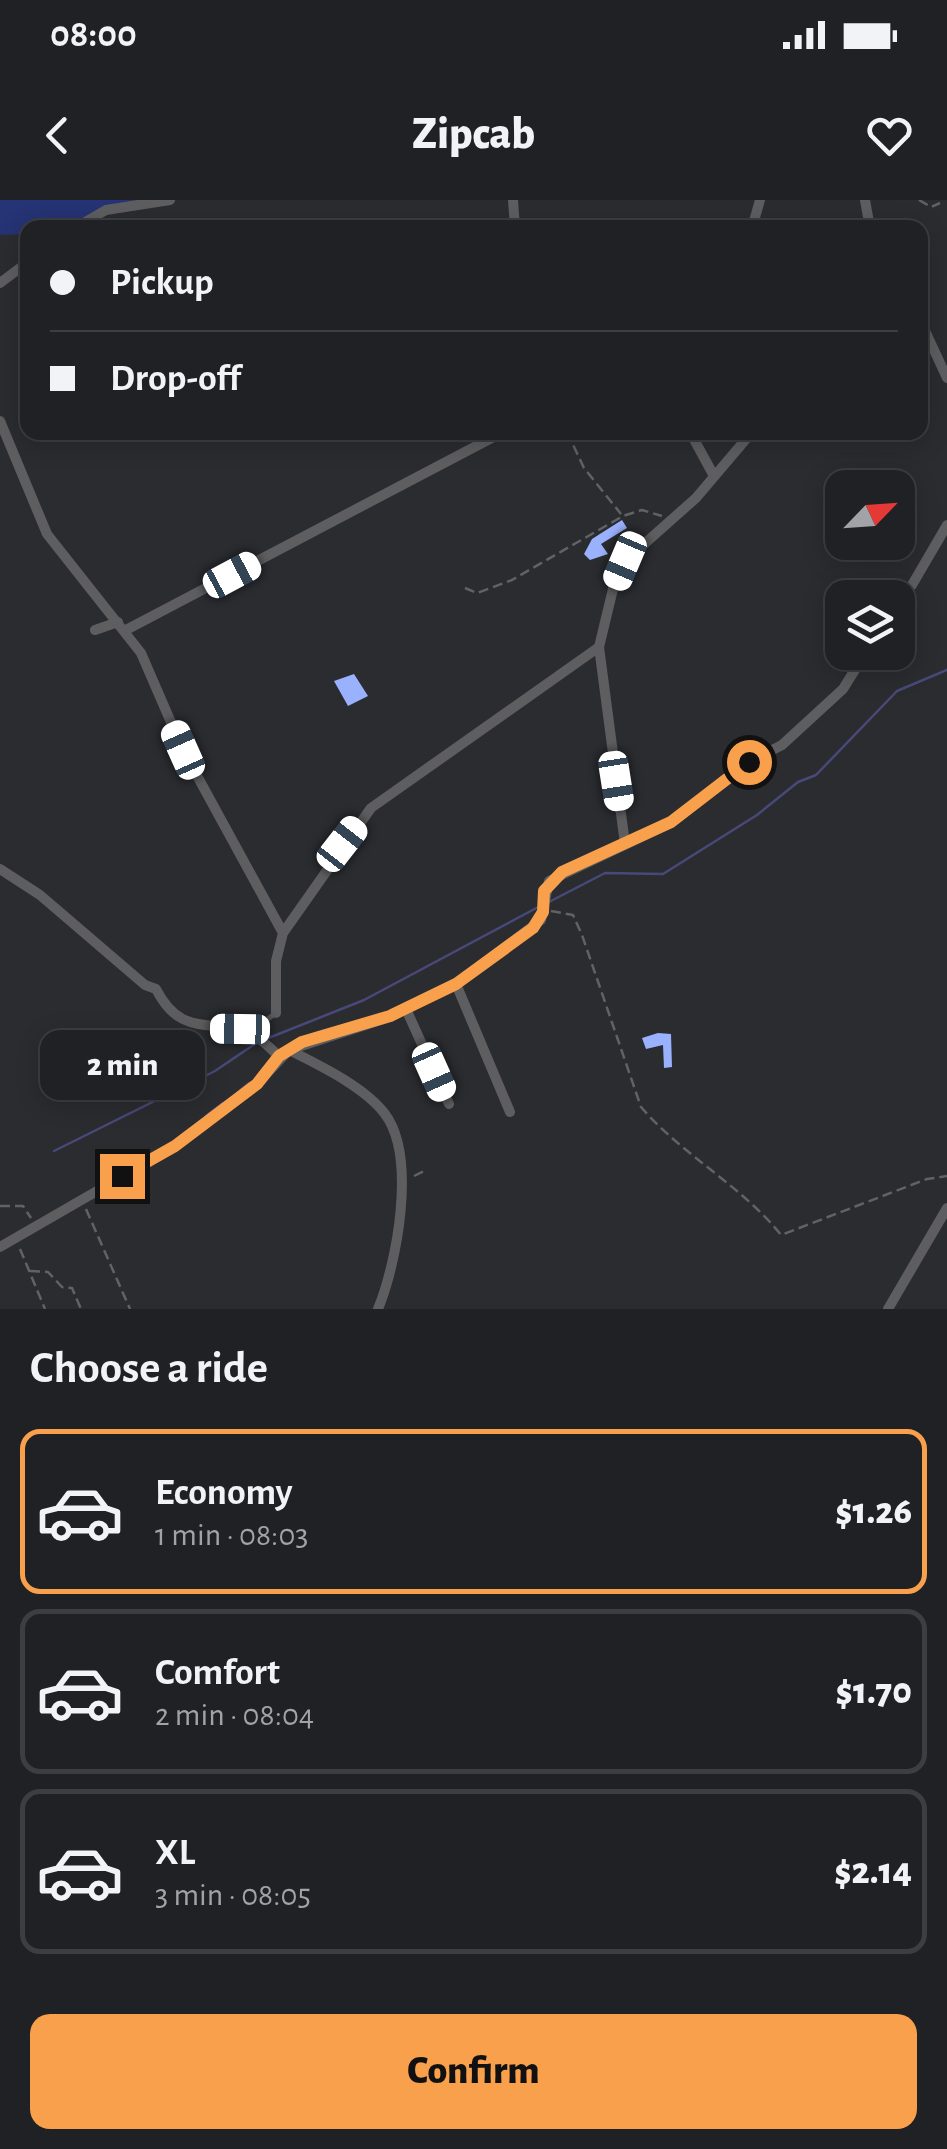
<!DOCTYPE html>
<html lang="en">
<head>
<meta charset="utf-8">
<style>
  :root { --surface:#202124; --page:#2d2e31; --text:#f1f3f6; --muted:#a2a3a6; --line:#3d3e41; --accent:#f9a04c }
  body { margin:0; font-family:"Alegreya Sans",sans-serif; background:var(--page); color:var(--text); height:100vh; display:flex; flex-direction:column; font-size:38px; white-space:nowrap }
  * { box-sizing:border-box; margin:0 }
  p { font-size:32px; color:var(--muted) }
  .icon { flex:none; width:55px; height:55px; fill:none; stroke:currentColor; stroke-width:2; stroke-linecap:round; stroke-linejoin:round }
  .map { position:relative; height:1109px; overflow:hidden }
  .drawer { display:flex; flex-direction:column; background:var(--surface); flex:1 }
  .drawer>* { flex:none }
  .hud { position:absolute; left:20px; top:20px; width:908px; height:220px; border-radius:20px; box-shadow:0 5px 25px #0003,0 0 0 2px var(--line); display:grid; align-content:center; height:220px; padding:0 30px; background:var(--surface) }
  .needle { width:65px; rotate:65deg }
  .buttons { position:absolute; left:825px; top:270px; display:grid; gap:20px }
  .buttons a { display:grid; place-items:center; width:90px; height:90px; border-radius:20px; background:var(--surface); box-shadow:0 5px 25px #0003,0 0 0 2px var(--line); font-size:50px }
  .end { position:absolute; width:45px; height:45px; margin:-22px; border:12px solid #f9a04c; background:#111; box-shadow:0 0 0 5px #111 }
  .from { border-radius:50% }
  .bubble { position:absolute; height:70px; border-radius:20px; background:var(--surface); box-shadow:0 5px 25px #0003,0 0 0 2px var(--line); font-size:32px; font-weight:800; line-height:70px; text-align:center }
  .car { position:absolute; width:30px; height:60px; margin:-30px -15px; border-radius:12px; box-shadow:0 0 8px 2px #0007; background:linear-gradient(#fff 24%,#345 0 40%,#fff 0 76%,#345 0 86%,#fff 0) }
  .hud b { display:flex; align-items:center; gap:35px; height:95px; font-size:38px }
  .hud b+b { border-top:2px solid var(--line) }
  .hud i { width:25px; height:25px; background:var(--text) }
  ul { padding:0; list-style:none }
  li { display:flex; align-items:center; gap:30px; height:165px; margin:0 20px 15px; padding:0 10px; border:5px solid var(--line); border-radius:20px }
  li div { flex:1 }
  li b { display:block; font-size:38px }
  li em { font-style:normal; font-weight:800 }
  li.active { border-color:var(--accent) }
  li>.icon { width:90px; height:90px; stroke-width:1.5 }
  h2 { padding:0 30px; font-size:45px; line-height:120px }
  .action { display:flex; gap:20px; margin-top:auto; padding:20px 30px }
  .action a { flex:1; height:115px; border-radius:20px; background:var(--accent); color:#111; font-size:40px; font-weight:800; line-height:115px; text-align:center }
  .status { display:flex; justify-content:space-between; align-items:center; height:70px; padding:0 50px; background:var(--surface); direction:ltr }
  .status svg { height:28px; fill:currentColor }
  header { display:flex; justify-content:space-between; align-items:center; height:130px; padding:0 30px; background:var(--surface); font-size:45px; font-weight:800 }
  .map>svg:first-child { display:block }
  .green { fill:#263374 }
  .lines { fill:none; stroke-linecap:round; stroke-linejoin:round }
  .stream { stroke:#474978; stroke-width:2.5 }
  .building { fill:#9ab1fe }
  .path { stroke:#616265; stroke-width:2.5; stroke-dasharray:10 5; stroke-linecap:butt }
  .service { stroke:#5e5e60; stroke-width:5 }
  .minor { stroke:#5e5e60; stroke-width:10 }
  .route { stroke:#f9a04c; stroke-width:12 }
</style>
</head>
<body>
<div class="status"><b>08:00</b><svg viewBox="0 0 49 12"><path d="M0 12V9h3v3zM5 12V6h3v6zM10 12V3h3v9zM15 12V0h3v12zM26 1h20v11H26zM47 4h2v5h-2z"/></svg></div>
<header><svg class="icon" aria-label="back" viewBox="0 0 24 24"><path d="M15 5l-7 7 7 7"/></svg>Zipcab<svg class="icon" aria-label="heart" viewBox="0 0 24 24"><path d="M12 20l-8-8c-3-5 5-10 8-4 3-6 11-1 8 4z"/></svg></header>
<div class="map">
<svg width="947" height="1109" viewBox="0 0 947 1109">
  <rect width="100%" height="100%" fill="#2b2c30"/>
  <path class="green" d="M0 0H170L106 10 75 27 28 28 27 34 0 35Z"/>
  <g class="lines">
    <path class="stream" d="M549 702 605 673 663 674 757 615 798 582 816 575 897 491 947 470
      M266 839 364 800 542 705
      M234 896 249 883
      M206 916 223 903
      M54 951 215 871 258 842"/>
  </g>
  <path class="building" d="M622 320 627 328 601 344 608 354 590 360 584 354 592 339Z
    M354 474 368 496 348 506 334 481Z
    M658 833 671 834 672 867 664 868 663 845 646 849 642 838Z"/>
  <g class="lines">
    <path class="path" d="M919 0 931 7 940 3
      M567 232 584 268 621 314
      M465 388 477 393 512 380 623 316 642 310 662 316
      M551 711 573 715 582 735 641 907C682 955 741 985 781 1035L927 979 947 976
      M414 976 426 970
      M0 1006H23L31 1018
      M86 1009 130 1109
      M20 1049 45 1109
      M30 1071 48 1072 62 1087 72 1088 81 1109"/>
    <path class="service" d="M251 831 276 813"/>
    <path class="minor" d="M513 0 515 28
      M865 0 870 28
      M75 28 106 10 170 0
      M752 28 760 0
      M0 83 28 62
      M920 120 947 178
      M0 221 47 334 141 453 183 550 283 733
      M690 232 714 276
      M898 398 912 385 947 325
      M95 430 118 422
      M124 431 503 232
      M625 644 599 447 613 389 625 361 696 298 752 232
      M0 669 40 695 145 785 156 789C178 832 202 822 239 829 255 831 267 846 279 856
      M456 784 510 912
      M406 809 449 904
      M276 813V761L283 733 371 608 599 447
      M289 850C319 865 365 887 385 914 417 957 397 1063 378 1109
      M0 1047 175 946 257 884 289 850 390 817 456 784 541 720 549 681 671 623 749 562 782 545 843 489 866 452
      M888 1109 947 1008"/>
  </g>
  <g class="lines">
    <path class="route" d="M122 976 175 946 257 884 279 856 302 842 390 816 456 784 533 728 543 712 544 691 562 672 671 622 749 562"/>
  </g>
</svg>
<div class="buttons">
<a><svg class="needle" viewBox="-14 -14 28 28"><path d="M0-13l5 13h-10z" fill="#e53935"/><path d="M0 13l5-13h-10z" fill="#a2a3a6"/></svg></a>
<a><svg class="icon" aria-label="layers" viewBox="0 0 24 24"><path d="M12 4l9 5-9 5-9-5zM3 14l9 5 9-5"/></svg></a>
</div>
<i class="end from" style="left:749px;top:562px"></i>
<i class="end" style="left:122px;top:976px"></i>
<div class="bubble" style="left:40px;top:830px;width:165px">2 min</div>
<i class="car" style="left:625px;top:361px;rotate:203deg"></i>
<i class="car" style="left:232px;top:375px;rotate:62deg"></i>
<i class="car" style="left:183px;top:550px;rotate:336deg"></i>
<i class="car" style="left:616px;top:581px;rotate:171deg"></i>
<i class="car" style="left:342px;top:644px;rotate:38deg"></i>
<i class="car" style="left:240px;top:829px;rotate:271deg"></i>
<i class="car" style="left:434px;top:872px;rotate:156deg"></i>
<div class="hud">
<b><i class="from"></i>Pickup</b>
<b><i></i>Drop-off</b>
</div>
</div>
<section class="drawer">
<h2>Choose a ride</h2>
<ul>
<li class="active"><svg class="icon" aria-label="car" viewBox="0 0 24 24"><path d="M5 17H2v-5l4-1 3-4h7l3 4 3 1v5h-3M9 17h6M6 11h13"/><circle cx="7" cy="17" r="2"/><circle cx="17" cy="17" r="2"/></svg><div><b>Economy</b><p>1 min · 08:03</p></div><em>$1.26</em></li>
<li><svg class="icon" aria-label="car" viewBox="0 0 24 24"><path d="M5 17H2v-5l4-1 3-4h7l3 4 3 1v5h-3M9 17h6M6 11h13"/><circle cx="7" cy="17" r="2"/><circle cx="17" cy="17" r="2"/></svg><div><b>Comfort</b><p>2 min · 08:04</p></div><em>$1.70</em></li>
<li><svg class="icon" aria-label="car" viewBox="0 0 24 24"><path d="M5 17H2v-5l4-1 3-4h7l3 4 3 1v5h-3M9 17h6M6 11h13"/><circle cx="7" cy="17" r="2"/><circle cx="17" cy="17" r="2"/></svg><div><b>XL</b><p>3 min · 08:05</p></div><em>$2.14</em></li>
</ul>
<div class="action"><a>Confirm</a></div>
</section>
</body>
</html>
